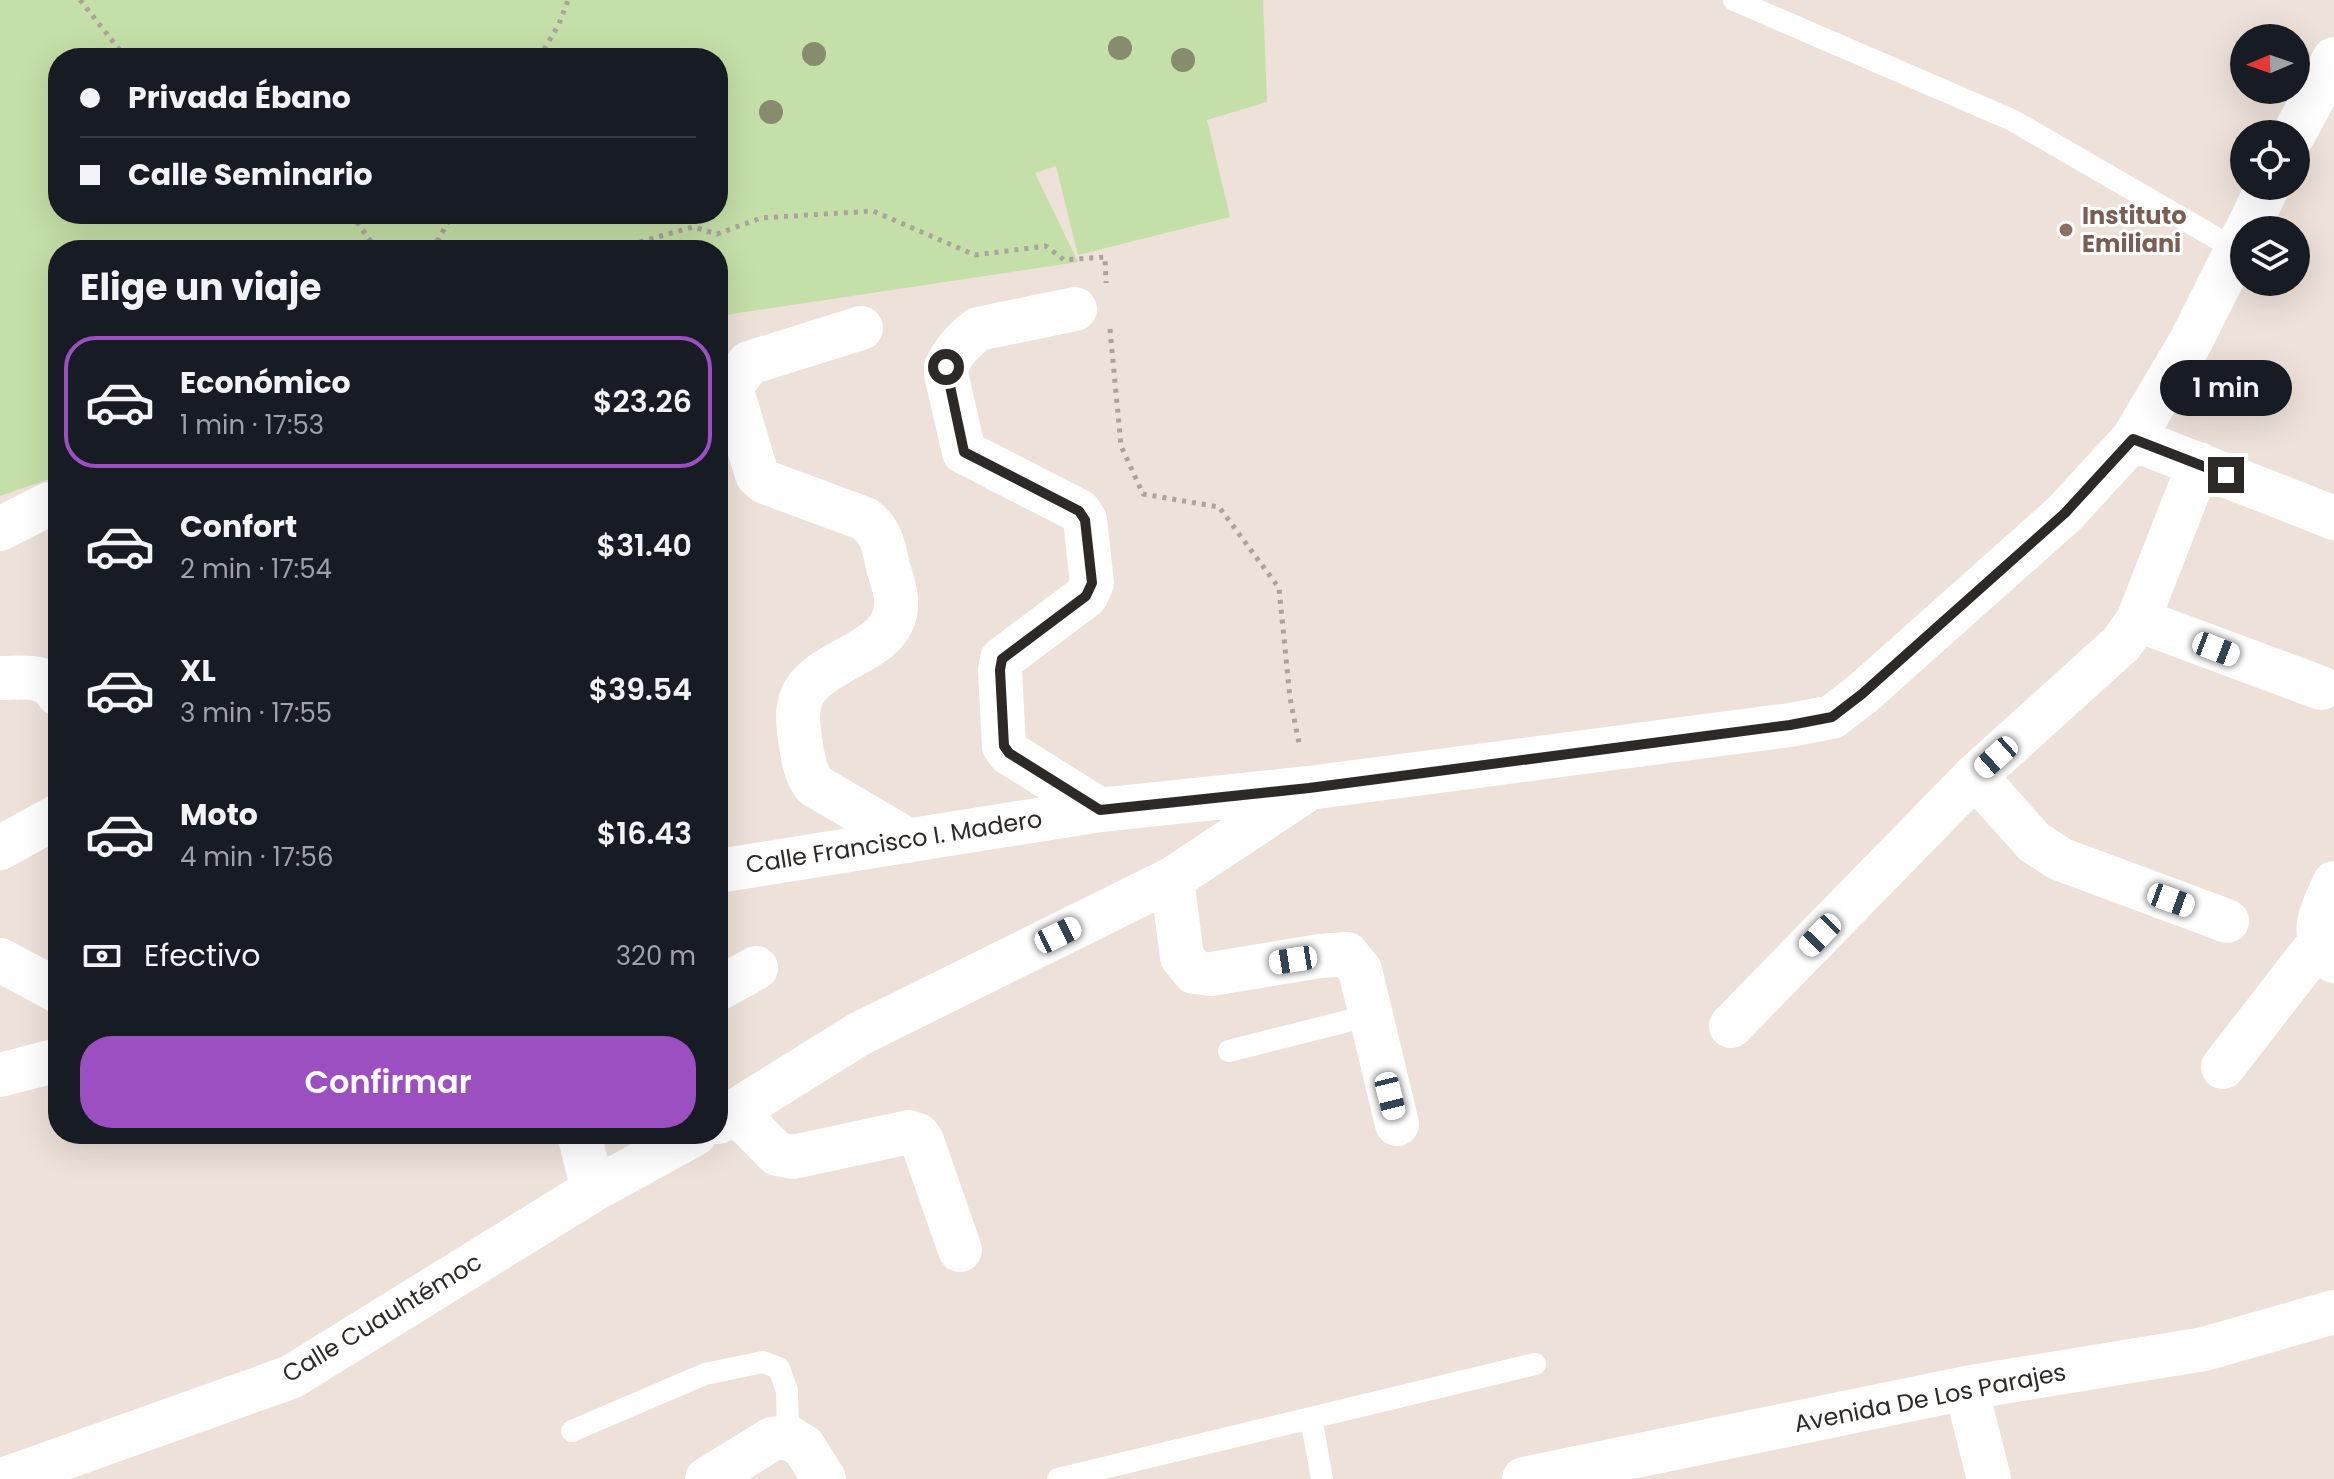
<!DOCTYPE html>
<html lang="es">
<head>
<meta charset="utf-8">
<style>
  :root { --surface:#171b24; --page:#242831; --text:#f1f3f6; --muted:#9ea1a6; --line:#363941; --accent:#9b4fc1 }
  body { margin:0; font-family:Poppins,sans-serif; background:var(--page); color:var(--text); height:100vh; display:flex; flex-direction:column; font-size:30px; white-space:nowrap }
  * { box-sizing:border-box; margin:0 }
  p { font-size:26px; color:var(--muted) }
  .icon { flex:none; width:44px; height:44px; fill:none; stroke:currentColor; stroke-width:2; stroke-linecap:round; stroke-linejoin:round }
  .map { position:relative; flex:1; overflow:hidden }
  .panel { position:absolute; left:48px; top:240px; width:680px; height:904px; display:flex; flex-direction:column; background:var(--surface); border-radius:32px; box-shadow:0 8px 32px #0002 }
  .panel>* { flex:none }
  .guide { position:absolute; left:48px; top:48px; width:680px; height:176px; border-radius:32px; box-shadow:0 8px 32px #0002; display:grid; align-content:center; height:176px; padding:0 32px; background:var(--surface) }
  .needle { width:52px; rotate:268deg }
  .buttons { position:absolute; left:2230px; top:24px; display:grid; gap:16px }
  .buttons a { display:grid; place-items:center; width:80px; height:80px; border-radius:50%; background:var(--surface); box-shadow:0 8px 32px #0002; font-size:40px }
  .end { position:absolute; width:36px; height:36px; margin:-18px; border:10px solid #2d2926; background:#fff; box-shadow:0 0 0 4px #fff }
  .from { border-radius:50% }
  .bubble { position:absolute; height:56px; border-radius:28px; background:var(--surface); box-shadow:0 8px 32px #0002; font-size:26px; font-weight:600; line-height:56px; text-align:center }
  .car { position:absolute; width:24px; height:48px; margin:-24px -12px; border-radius:10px; box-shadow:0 0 6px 2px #0007; background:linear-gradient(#fff 24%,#345 0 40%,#fff 0 76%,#345 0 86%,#fff 0) }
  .guide b { display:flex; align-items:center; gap:28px; height:76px; font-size:30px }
  .guide b+b { border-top:2px solid var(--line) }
  .guide i { width:20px; height:20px; background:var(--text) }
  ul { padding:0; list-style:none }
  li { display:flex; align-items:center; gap:24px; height:132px; margin:0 16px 12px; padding:0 16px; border:4px solid transparent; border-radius:32px }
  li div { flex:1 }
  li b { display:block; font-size:30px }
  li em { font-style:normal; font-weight:600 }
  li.current { border-color:var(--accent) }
  li>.icon { width:72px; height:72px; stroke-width:1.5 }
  h2 { padding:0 32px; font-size:36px; line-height:96px }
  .pay { display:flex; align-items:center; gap:20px; height:88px; padding:0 32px; font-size:30px }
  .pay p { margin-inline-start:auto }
  .cta { display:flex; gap:16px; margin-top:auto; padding:16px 32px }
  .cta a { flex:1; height:92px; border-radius:32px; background:var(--accent); color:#fff; font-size:32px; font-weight:600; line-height:92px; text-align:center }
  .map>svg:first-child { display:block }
  .green { fill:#c5dfa8; fill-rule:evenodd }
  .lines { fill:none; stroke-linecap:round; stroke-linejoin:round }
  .path { stroke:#aca39c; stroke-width:5; stroke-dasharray:4 6; stroke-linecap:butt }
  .lane { stroke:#fff; stroke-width:22 }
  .street { stroke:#fff; stroke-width:44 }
  .tree { fill:#878c6f }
  .route { stroke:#2d2926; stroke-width:10 }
  .education-dot { fill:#8d6e63; stroke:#fff; stroke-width:3 }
  .labels { text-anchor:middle; stroke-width:6; stroke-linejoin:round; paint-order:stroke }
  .education-label { font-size:24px; font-weight:bold; fill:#785e54; stroke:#fff; text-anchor:start }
  .street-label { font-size:24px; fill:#2d2926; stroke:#fff }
</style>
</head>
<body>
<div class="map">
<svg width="2334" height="1479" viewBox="0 0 2334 1479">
  <rect width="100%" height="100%" fill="#ede1d9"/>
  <path class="green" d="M0 0H1263L1267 102 1207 120 1230 217 1078 255 1056 166 1035 173 1078 262 718 316V250H58V476L0 496ZM58 58H718V214H58Z"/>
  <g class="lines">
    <path class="path" d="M80 0 126 58
      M539 58 559 24 568 0
      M351 214 377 250
      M432 250 453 214
      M611 250 693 227 717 234 761 218 873 211 975 255 1046 246 1064 260 1105 257 1106 283
      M1110 329 1121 446 1143 494 1219 507 1279 588 1290 698 1300 748"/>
    <path class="lane" d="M1734 0 2012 120 2237 250
      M1229 1051 1371 1015
      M1311 1418 1322 1479
      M572 1431 705 1374 763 1362 779 1368 787 1391 788 1437
      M1058 1479 1535 1364"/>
    <path class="street" d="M2294 134 2334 59
      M2247 230 2268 186
      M1075 309 978 329C964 340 947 356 946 374L964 452 1079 511 1085 520 1092 583 1086 596 1002 659 1000 670 1004 746 1009 753 1100 810
      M861 328 749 363 733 384V394L757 475 765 482 865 519C882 532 884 548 888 567 891 577 895 588 896 598 901 654 821 655 802 696 796 710 798 724 800 739 803 757 804 770 814 785L909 841
      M2133 439 2334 518
      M0 529 49 504
      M2138 620 2321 688
      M0 678C22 678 46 673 58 694
      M1975 776 2034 842 2060 859 2227 921
      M0 848 58 816
      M718 871 1100 810 1309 788 1790 725 1832 717 1862 694 2065 513 2133 439 2191 341 2244 235
      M1172 879 1182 957 1194 972 1211 974 1320 956 1347 954 1360 970 1397 1124
      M2334 883C2322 913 2306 934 2334 961
      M0 960 58 991
      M718 989 756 968
      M1731 1026 1975 776 2121 644 2138 620 2199 464
      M2223 1067 2320 942
      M0 1075 58 1060
      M736 1112 777 1154 793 1157 909 1132 918 1135 922 1141 960 1250
      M718 1122 859 1034 1172 879 1301 794
      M579 1134 593 1190
      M1966 1388 1989 1479
      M5 1479 291 1377 593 1190 695 1134
      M707 1479 772 1439 788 1437 804 1447 824 1479
      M1524 1479 1966 1388 2204 1349 2334 1312"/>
  </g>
  <g class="tree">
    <circle cx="1120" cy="48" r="12"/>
    <circle cx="814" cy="54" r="12"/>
    <circle cx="1183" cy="60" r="12"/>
    <circle cx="771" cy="112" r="12"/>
  </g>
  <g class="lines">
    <path class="route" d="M946 367 964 452 1079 511 1085 520 1092 583 1086 596 1002 659 1000 670 1004 746 1009 753 1100 810 1309 788 1790 725 1832 717 1862 694 2065 513 2133 439 2226 475"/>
  </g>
  <circle class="education-dot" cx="2066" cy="230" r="8"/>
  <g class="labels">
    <g class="education-label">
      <text x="2082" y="224">Instituto<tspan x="2082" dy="28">Emiliani</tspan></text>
    </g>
    <g class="street-label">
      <text transform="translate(894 842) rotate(-9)" y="8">Calle Francisco I. Madero</text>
      <text transform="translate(382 1318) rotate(-31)" y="8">Calle Cuauhtémoc</text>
      <text transform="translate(1930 1398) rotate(-11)" y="8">Avenida De Los Parajes</text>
    </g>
  </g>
</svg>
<div class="buttons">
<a><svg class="needle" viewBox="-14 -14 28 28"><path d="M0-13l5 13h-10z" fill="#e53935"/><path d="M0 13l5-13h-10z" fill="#9ea1a6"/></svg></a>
<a><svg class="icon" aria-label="locate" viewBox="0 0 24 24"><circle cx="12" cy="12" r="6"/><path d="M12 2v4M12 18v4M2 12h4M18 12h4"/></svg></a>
<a><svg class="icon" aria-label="layers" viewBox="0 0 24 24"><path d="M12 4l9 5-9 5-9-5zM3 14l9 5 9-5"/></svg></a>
</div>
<i class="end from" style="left:946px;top:367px"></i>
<i class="end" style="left:2226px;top:475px"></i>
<div class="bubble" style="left:2160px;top:360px;width:132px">1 min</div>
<i class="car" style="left:2216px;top:649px;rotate:111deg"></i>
<i class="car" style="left:1996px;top:757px;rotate:228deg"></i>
<i class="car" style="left:2171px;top:900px;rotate:110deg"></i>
<i class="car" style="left:1058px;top:935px;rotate:64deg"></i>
<i class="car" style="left:1820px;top:935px;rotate:224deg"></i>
<i class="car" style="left:1293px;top:960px;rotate:261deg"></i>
<i class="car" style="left:1390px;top:1096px;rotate:166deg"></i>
<div class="guide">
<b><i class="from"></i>Privada Ébano</b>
<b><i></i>Calle Seminario</b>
</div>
<section class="panel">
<h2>Elige un viaje</h2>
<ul>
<li class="current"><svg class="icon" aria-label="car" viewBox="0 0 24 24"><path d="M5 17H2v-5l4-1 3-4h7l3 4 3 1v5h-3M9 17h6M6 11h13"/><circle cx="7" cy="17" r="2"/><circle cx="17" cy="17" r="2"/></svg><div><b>Económico</b><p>1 min · 17:53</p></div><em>$23.26</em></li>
<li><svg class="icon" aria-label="car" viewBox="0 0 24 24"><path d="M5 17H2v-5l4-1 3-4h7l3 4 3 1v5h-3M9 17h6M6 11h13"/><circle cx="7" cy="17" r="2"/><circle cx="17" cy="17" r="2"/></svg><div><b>Confort</b><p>2 min · 17:54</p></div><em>$31.40</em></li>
<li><svg class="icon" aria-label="car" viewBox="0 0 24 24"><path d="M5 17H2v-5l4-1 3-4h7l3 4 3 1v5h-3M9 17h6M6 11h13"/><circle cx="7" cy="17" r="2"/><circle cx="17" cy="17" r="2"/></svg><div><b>XL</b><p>3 min · 17:55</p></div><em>$39.54</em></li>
<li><svg class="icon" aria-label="car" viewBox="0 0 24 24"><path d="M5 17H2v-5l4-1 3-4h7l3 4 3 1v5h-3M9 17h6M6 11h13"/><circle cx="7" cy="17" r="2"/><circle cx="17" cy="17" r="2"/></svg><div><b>Moto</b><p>4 min · 17:56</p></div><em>$16.43</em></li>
</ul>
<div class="pay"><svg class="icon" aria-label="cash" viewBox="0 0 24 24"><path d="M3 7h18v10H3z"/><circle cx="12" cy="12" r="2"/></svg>Efectivo<p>320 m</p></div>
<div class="cta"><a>Confirmar</a></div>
</section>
</div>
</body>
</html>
